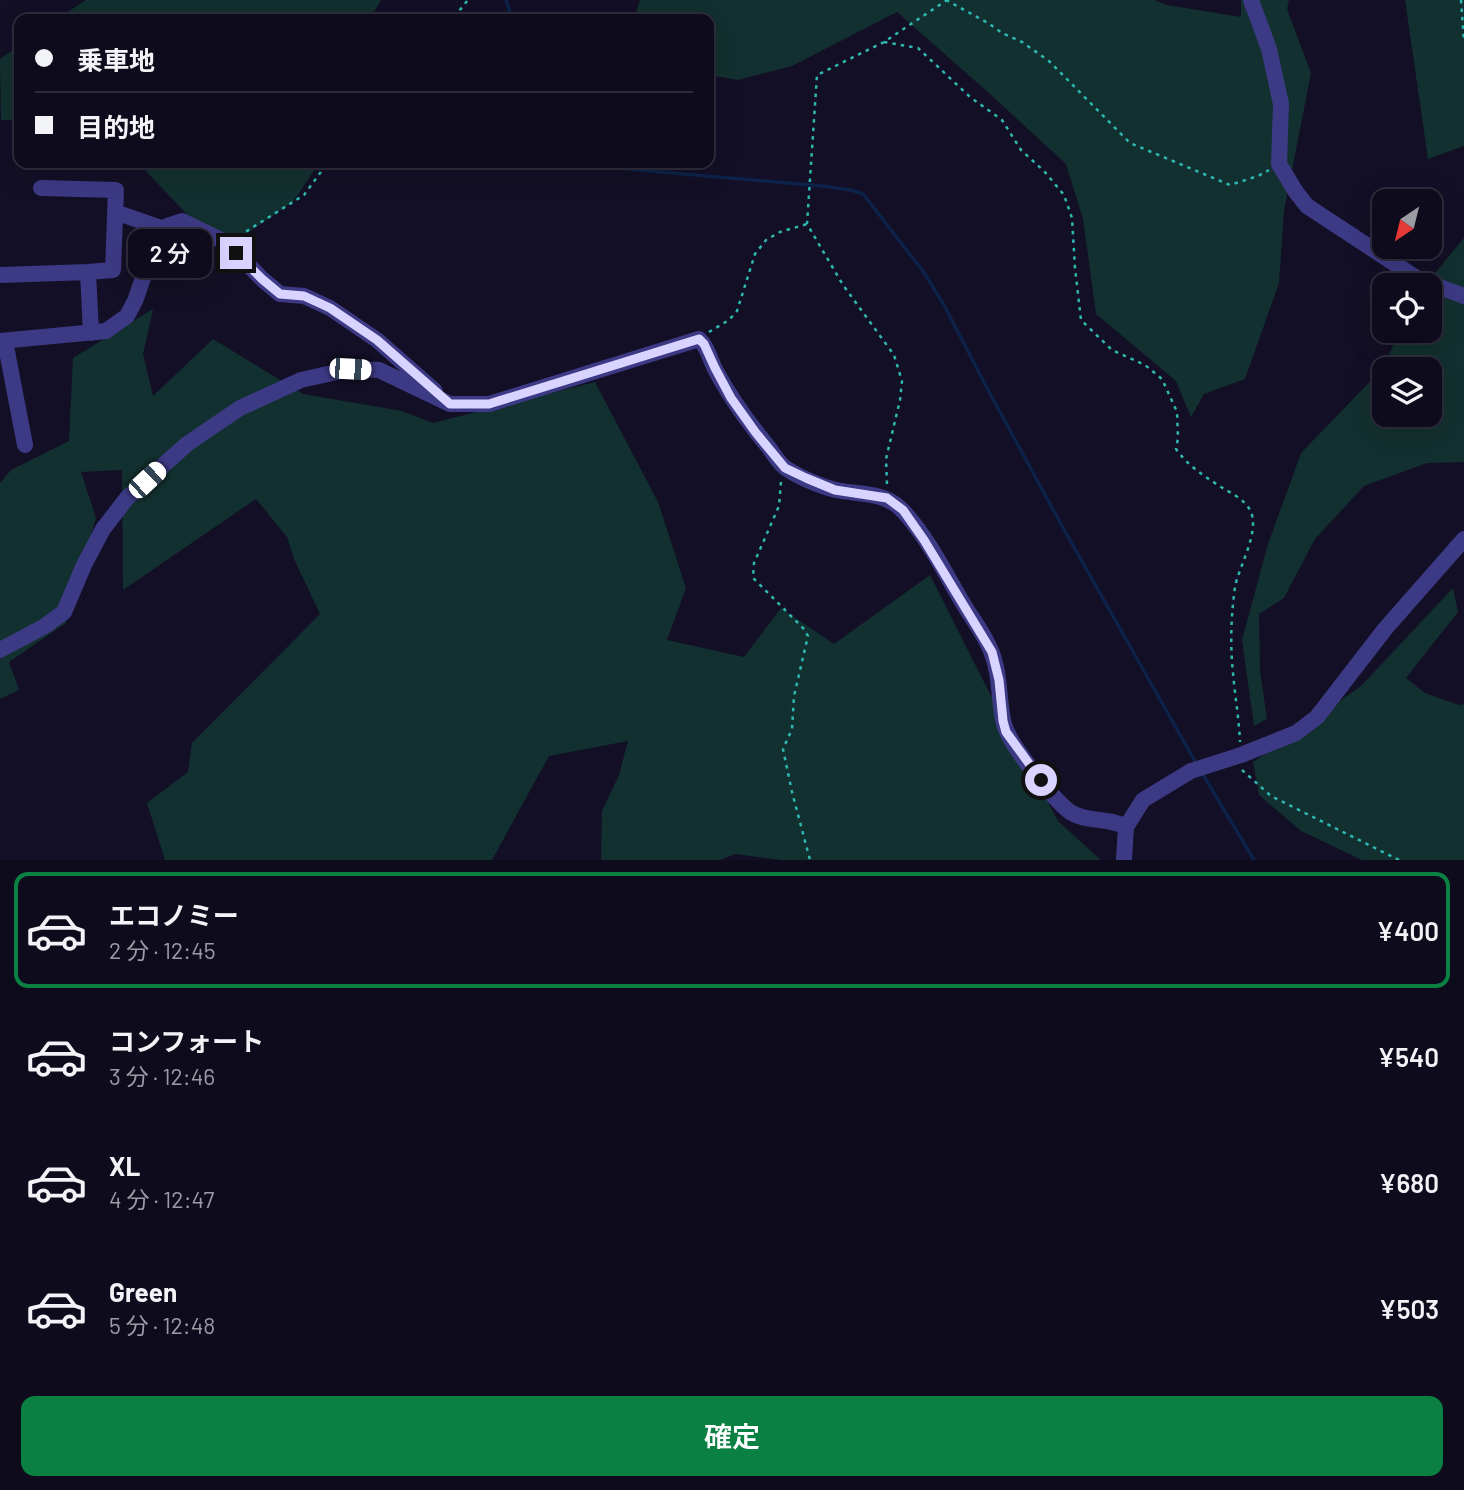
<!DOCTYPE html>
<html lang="ja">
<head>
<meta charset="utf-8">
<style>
  :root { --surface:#0e0b1c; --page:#1c1929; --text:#f1f3f6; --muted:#9b9ba3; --line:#2e2b3b; --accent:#0b8043 }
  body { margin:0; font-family:Barlow,"Noto Sans JP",sans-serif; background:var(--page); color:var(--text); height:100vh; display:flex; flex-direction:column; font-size:26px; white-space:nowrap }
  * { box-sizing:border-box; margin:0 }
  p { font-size:23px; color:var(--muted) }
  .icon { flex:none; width:38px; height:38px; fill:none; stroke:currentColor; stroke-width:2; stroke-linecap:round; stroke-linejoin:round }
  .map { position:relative; height:860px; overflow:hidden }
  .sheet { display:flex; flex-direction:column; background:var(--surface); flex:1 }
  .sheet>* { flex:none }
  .guide { position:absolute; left:14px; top:14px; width:700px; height:154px; border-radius:14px; box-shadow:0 7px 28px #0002,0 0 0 2px var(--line); display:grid; align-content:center; height:154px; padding:0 21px; background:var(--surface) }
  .needle { width:46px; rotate:215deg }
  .buttons { position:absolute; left:1372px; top:189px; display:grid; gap:14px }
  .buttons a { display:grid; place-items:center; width:70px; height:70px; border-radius:14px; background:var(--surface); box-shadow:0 7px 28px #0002,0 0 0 2px var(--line); font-size:35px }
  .end { position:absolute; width:32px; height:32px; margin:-16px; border:9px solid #d9d4ff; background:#111; box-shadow:0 0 0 4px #111 }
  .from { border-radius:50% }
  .bubble { position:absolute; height:49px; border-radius:14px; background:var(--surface); box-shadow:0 7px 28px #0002,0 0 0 2px var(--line); font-size:23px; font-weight:600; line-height:49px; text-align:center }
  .car { position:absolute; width:21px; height:42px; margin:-21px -10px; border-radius:9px; box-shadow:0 0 5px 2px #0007; background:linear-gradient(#fff 24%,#345 0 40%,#fff 0 76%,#345 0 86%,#fff 0) }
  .guide b { display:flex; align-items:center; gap:24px; height:66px; font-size:26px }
  .guide b+b { border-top:2px solid var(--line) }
  .guide i { width:18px; height:18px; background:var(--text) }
  ul { padding:12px 0 0; list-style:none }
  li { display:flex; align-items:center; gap:21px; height:116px; margin:0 14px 10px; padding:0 7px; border:4px solid transparent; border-radius:14px }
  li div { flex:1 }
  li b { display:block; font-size:26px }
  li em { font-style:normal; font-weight:600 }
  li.current { border-color:var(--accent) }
  li>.icon { width:63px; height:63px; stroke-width:1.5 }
  .primary-button { display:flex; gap:14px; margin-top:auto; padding:14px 21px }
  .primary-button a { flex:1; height:80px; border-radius:14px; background:var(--accent); color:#fff; font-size:28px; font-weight:600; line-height:80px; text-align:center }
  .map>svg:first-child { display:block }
  .green { fill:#12302f; fill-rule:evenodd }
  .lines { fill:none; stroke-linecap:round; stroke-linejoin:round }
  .stream { stroke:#0c2248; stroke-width:3.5 }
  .path { stroke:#2fb8b0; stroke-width:2.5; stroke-dasharray:3.5 5; stroke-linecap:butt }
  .minor { stroke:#3d3a85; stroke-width:16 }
  .route { stroke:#d9d4ff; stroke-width:9 }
</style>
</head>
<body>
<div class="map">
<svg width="1464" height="860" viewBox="0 0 1464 860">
  <rect width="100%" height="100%" fill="#130f26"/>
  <path class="green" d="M86 0H381L370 19H57Z
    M640 0H1155L1167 5 1241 17V0H1289L1287 9 1311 73 1284 211 1279 283 1245 379 1204 394 1191 417 1176 381 1096 314 1083 219 1066 164 990 94 897 12 792 66 738 80 709 75V19H634Z
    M1405 0H1464V146L1428 159Z
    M19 46V120H1L0 59Z
    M138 163H319L293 202 240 238 206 234Z
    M1464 238V462L1427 463 1364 486 1315 539 1284 598 1259 614 1260 670 1267 719 1254 726 1242 640 1268 544 1301 453 1384 367 1399 331H1430V285H1425ZM1384 369H1430V415H1384Z
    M153 309 143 354 153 396 213 339 303 394 402 411 433 423 595 382 658 502 686 588 667 640 744 657 781 608 834 644 930 575 991 696 1058 821 1101 860H781L735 854 720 860H601L602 811 619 775 628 741 549 756 492 860H165L147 803 188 772 192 743 320 614 294 559 287 537 256 499 123 590 122 470 81 472 96 518 66 623 9 662 19 690 0 699V483L11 470 69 441 73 358Z
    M1453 588 1458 612 1406 678 1425 693 1459 705 1464 704V860H1362L1301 831 1259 795 1253 762 1361 686Z"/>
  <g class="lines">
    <path class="stream" d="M506 0 512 19
      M576 163 638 170 822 186 851 190 863 194 923 271 944 305 987 388 1062 526 1196 763
      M1202 773 1254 860"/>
    <path class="path" d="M946 0 988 23 1002 33 1022 42 1049 61 1130 143 1230 185 1258 176 1269 170
      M1461 0 1464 42
      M445 19 459 11 468 0
      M884 42 918 48 970 97 1002 120 1021 150 1044 171 1064 195 1072 218 1075 268 1081 320 1112 350 1145 365 1162 379 1177 412 1178 438 1176 449C1188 466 1204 476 1221 487 1231 493 1244 499 1250 510 1261 530 1239 566 1235 587 1231 615 1230 645 1233 673 1235 696 1239 719 1240 742
      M239 236 304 195 323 169 322 163
      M709 332 729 320 737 311 755 254 766 240 780 232 807 224
      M781 482 779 506 754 563 753 578 803 628 808 636 794 696 792 729 783 749 792 792 810 860
      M887 484 886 459 900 400 902 381 894 355 843 285 807 224 817 75 884 42 947 0
      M1242 770 1271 796 1399 860"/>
    <path class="minor" d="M1251 0 1269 49 1281 104 1279 164 1296 192 1307 206 1418 279 1464 296
      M41 188 116 190 113 270 88 272
      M115 212 164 229
      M0 275 88 272 91 333
      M0 341 106 331 127 316 135 301 157 238 167 226 182 221 227 243 262 279 280 294 304 296 330 308 377 340 435 391
      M5 341 25 445
      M0 650 45 626 64 612 84 565 103 529 127 498 187 444 240 408 301 380 350 369 379 370 450 404H489L699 339C708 347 710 360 716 371 731 399 750 425 770 449 775 456 780 465 787 469 799 477 822 487 836 490 860 495 886 491 904 512 928 538 946 575 964 605 973 620 985 635 991 651 1001 674 998 700 1004 724 1009 744 1053 799 1070 812 1087 823 1109 817 1126 827
      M1124 860 1126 827 1143 800 1191 771 1241 755 1296 733 1317 717 1385 629 1464 539"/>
  </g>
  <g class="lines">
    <path class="route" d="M236 253 262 279 280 294 304 296 330 308 377 340 450 404H489L699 339 704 344 715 368 731 398 756 433 785 468 806 478 835 490 887 498 903 510 924 540 992 652 999 680 1003 721 1006 732 1041 780"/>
  </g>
</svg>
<div class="buttons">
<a><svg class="needle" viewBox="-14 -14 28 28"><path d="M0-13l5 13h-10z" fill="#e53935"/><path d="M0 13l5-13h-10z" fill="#9b9ba3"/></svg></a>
<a><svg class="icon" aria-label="locate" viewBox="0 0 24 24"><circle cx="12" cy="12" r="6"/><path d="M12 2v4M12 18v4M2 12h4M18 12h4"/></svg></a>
<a><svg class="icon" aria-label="layers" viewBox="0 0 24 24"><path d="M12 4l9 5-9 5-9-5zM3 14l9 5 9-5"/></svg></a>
</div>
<i class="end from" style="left:1041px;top:780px"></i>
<i class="end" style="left:236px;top:253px"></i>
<div class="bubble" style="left:128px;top:229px;width:84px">2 分</div>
<i class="car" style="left:350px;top:369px;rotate:93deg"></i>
<i class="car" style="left:147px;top:480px;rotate:47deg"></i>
<div class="guide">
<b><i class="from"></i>乗車地</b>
<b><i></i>目的地</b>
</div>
</div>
<section class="sheet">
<ul>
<li class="current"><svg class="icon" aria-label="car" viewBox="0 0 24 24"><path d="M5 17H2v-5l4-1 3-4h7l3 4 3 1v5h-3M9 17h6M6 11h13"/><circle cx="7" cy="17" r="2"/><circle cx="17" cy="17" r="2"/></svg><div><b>エコノミー</b><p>2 分 · 12:45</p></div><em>¥400</em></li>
<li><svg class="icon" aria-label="car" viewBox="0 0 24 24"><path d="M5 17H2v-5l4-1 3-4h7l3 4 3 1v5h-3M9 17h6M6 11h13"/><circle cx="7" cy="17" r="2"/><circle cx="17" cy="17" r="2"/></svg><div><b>コンフォート</b><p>3 分 · 12:46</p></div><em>¥540</em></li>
<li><svg class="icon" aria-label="car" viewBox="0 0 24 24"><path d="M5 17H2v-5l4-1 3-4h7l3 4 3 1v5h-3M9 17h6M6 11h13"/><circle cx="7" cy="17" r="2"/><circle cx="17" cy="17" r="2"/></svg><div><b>XL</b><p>4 分 · 12:47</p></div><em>¥680</em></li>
<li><svg class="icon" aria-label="car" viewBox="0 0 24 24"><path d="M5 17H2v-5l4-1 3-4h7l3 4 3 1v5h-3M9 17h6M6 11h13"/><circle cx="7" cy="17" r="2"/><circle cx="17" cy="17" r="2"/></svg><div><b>Green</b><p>5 分 · 12:48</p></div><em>¥503</em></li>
</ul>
<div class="primary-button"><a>確定</a></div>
</section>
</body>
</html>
